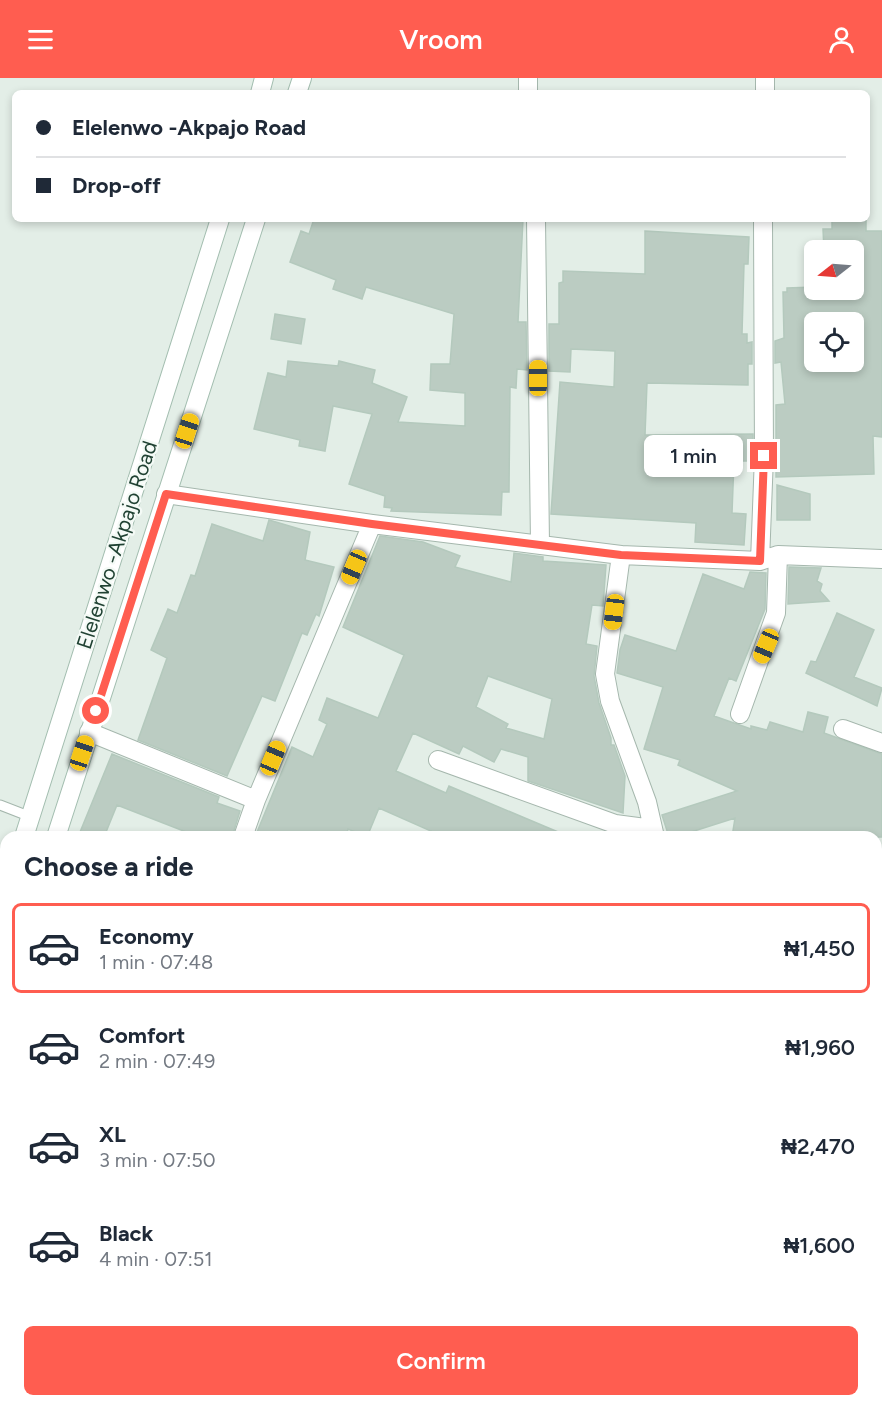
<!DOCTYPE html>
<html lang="en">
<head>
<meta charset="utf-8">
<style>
  :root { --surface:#fff; --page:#f2f2f3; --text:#1f2937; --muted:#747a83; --line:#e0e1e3; --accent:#ff5d50 }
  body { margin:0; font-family:Figtree,sans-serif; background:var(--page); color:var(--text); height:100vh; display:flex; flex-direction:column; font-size:22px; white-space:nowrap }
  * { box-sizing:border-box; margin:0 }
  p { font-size:20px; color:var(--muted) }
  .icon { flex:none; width:33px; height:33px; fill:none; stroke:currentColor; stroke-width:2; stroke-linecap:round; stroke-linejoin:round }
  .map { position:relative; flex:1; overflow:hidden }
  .drawer { position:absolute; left:0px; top:753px; width:882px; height:576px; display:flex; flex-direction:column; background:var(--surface); border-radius:18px 18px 0 0; box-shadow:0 3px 9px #0003 }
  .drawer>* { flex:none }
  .hud { position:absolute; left:12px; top:12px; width:858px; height:132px; border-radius:9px; box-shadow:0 3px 9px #0003; display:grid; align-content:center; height:132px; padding:0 24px; background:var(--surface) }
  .needle { width:39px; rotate:253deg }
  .fabs { position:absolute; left:804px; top:162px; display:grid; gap:12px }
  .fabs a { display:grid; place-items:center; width:60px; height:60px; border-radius:9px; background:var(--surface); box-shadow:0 3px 9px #0003; font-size:30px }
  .end { position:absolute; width:27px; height:27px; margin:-14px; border:8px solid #ff5d50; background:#fff; box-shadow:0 0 0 3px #fff }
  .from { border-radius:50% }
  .bubble { position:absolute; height:42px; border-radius:9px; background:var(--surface); box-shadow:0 3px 9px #0003; font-size:20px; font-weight:600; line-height:42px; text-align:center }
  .car { position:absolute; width:18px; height:36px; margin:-18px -9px; border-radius:8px; box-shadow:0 0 4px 2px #0007; background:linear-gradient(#f5c518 24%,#345 0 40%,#f5c518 0 76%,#345 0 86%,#f5c518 0) }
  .hud b { display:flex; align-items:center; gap:21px; height:57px; font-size:22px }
  .hud b+b { border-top:2px solid var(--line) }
  .hud i { width:15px; height:15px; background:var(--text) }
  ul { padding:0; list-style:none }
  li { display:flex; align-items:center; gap:18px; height:90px; margin:0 12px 9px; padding:0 12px; border:3px solid transparent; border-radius:9px }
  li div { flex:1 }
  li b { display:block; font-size:22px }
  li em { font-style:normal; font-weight:600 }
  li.current { border-color:var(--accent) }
  li>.icon { width:54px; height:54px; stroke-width:1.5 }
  h2 { padding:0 24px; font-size:27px; line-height:72px }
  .primary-button { display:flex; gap:12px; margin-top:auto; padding:12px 24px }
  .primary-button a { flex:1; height:69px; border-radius:9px; background:var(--accent); color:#fff; font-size:24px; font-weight:600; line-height:69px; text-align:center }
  header { display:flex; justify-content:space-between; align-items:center; height:78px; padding:0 24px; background:var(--accent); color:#fff; font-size:27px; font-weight:600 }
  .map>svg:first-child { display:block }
  .building { fill:#bbccc2; stroke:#b4c9bd; stroke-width:1.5; fill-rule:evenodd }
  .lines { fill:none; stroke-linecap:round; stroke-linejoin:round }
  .lane-casing { stroke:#a5b7ad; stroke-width:11 }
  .street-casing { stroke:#a5b7ad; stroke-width:20 }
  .secondary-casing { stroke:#a3beb0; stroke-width:20 }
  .lane { stroke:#fff; stroke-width:9 }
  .street { stroke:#fff; stroke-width:18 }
  .secondary { stroke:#fff; stroke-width:18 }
  .route { stroke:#ff5d50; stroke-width:8 }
  .labels { text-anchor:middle; stroke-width:4.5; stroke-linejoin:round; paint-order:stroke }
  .street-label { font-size:21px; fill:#204233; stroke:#f4faf6 }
</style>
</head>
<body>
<header><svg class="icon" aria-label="menu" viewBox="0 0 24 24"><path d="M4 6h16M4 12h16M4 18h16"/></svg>Vroom<svg class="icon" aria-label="person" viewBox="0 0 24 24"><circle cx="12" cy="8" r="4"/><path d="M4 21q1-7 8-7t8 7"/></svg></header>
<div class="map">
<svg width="882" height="1329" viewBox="0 0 882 1329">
  <rect width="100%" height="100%" fill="#e3eee7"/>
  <path class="building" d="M314 141H523L518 244H526L527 292 517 291 516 310 510 309 509 414H502L501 437 391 433 392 430 384 429 385 418 349 406 372 336 333 328 325 373 299 368 300 362 254 351 268 295 286 299 288 283 338 288 339 283 375 292 372 305 407 319 398 344 465 348V315L430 312 431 286H450L454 236 366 209 362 221 333 211 336 202 290 184 301 153 309 156Z
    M832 141H866V153H882V359L873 358 874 396 776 399V327L785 326 781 284 775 285V263L784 260 783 214H787V210L814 209V212H854V172H824L823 151H832ZM814 244H854V284H814Z
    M645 153 749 159 748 186H744L742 256H747V265L752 264V286H748V307L647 305 645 357 753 356V383H734L732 435 746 436 744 467 695 464 696 445 551 436 560 304 614 309 615 273 571 271 570 294 549 293V246H559V205L563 204V193L645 196Z
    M275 236 305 241 301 266 271 261Z
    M777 407 810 416V442H777Z
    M269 442 310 454 305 482 334 489 319 538 316 536 307 557 302 555 275 623 262 618 227 698 138 662 167 580 151 572 168 531 177 535 191 497 195 498 212 446 263 463Z
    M380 458 423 464 460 478 455 489 511 504 514 475 543 479V483L606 487 603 528 592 527 586 566 597 568 594 598 599 625 611 660V667H614L625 698 623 735 528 703V679L501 671 494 684 463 668 459 676 413 655 396 693 446 715 449 708 570 759H428L431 753 379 730 367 759 348 751 346 759H255L292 669 313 679 327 646 319 642 327 620 378 640 404 577 343 549ZM488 598 552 621 544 661 506 650 508 646 476 629Z
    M789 489 821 490 817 503 822 506 820 513 829 523 788 526Z
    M750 494 766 495 765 531 736 603 729 600 714 638 751 651V648L767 652 770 644 803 654 808 634 828 639 824 655 882 676V759H732L735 740 691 754 692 759H669L662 737 737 713 678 687 680 682 644 671 663 609 617 595 620 572 625 557 676 573 703 496 744 511Z
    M837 535 874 552 854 599 882 610 877 628 806 595 811 583 816 584Z
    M112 676 219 719 217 725 240 733 232 759H199L117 727 104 759H78Z"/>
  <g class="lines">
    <g class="lane-casing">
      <path id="lane" d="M0 727 31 739"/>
    </g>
    <g class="street-casing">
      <path id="street" d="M528 15V0
        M765 15V0
        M536 141 540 467
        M166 416 372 446 621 477 760 483 778 477 882 481
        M621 477 605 596 610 623 647 724 655 759
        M760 483 764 378 763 141
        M740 636 776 535 778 477
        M843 651 882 665
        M89 654 256 722
        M438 682 615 746 653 751
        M243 759 256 722 372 446
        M0 1031 6 1033
        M667 1323 670 1329
        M198 1329 200 1323"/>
    </g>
    <g class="secondary-casing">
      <path id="secondary" d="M260 15 264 0
        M297 15 302 0
        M24 759 220 141
        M56 759 256 141
        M0 836 6 817
        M0 934 6 915"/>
    </g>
    <use href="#lane" class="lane"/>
    <use href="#street" class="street"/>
    <use href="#secondary" class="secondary"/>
  </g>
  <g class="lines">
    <path class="route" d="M96 633 166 416 372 446 621 477 760 483 764 378"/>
  </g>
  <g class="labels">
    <g class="street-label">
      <text transform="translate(117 467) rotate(-72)" y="7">Elelenwo -Akpajo Road</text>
    </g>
  </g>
</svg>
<div class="fabs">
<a><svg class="needle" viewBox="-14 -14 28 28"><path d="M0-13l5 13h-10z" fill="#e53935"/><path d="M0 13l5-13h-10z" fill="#747a83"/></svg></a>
<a><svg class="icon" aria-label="locate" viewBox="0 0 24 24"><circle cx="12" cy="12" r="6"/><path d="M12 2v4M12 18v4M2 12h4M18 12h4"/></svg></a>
</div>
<i class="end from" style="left:96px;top:633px"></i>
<i class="end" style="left:764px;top:378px"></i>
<div class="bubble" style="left:644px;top:357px;width:99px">1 min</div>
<i class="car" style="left:538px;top:300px;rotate:0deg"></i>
<i class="car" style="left:187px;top:353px;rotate:18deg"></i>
<i class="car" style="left:354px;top:489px;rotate:203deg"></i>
<i class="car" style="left:614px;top:534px;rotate:187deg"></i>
<i class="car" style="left:766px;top:568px;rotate:203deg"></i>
<i class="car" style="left:82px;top:675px;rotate:18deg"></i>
<i class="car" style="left:273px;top:680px;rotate:23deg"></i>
<div class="hud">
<b><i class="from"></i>Elelenwo -Akpajo Road</b>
<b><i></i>Drop-off</b>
</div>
<section class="drawer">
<h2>Choose a ride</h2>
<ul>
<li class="current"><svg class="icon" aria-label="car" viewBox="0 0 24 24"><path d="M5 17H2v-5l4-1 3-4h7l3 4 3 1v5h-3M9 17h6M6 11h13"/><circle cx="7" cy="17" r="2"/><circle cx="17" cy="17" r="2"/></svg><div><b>Economy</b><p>1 min · 07:48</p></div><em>₦1,450</em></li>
<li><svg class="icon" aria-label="car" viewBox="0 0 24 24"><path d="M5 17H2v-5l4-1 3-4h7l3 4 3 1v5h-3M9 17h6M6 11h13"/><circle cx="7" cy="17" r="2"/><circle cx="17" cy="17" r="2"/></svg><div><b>Comfort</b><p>2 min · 07:49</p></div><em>₦1,960</em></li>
<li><svg class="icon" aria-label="car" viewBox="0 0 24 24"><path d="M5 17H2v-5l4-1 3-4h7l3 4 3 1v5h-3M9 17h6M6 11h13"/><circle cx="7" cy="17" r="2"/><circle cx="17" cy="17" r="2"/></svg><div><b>XL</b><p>3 min · 07:50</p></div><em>₦2,470</em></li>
<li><svg class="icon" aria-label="car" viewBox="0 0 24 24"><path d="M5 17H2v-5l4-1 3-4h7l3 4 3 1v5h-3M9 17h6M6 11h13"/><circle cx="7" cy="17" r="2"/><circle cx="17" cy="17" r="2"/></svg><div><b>Black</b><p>4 min · 07:51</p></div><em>₦1,600</em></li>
</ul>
<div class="primary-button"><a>Confirm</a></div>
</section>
</div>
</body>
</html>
